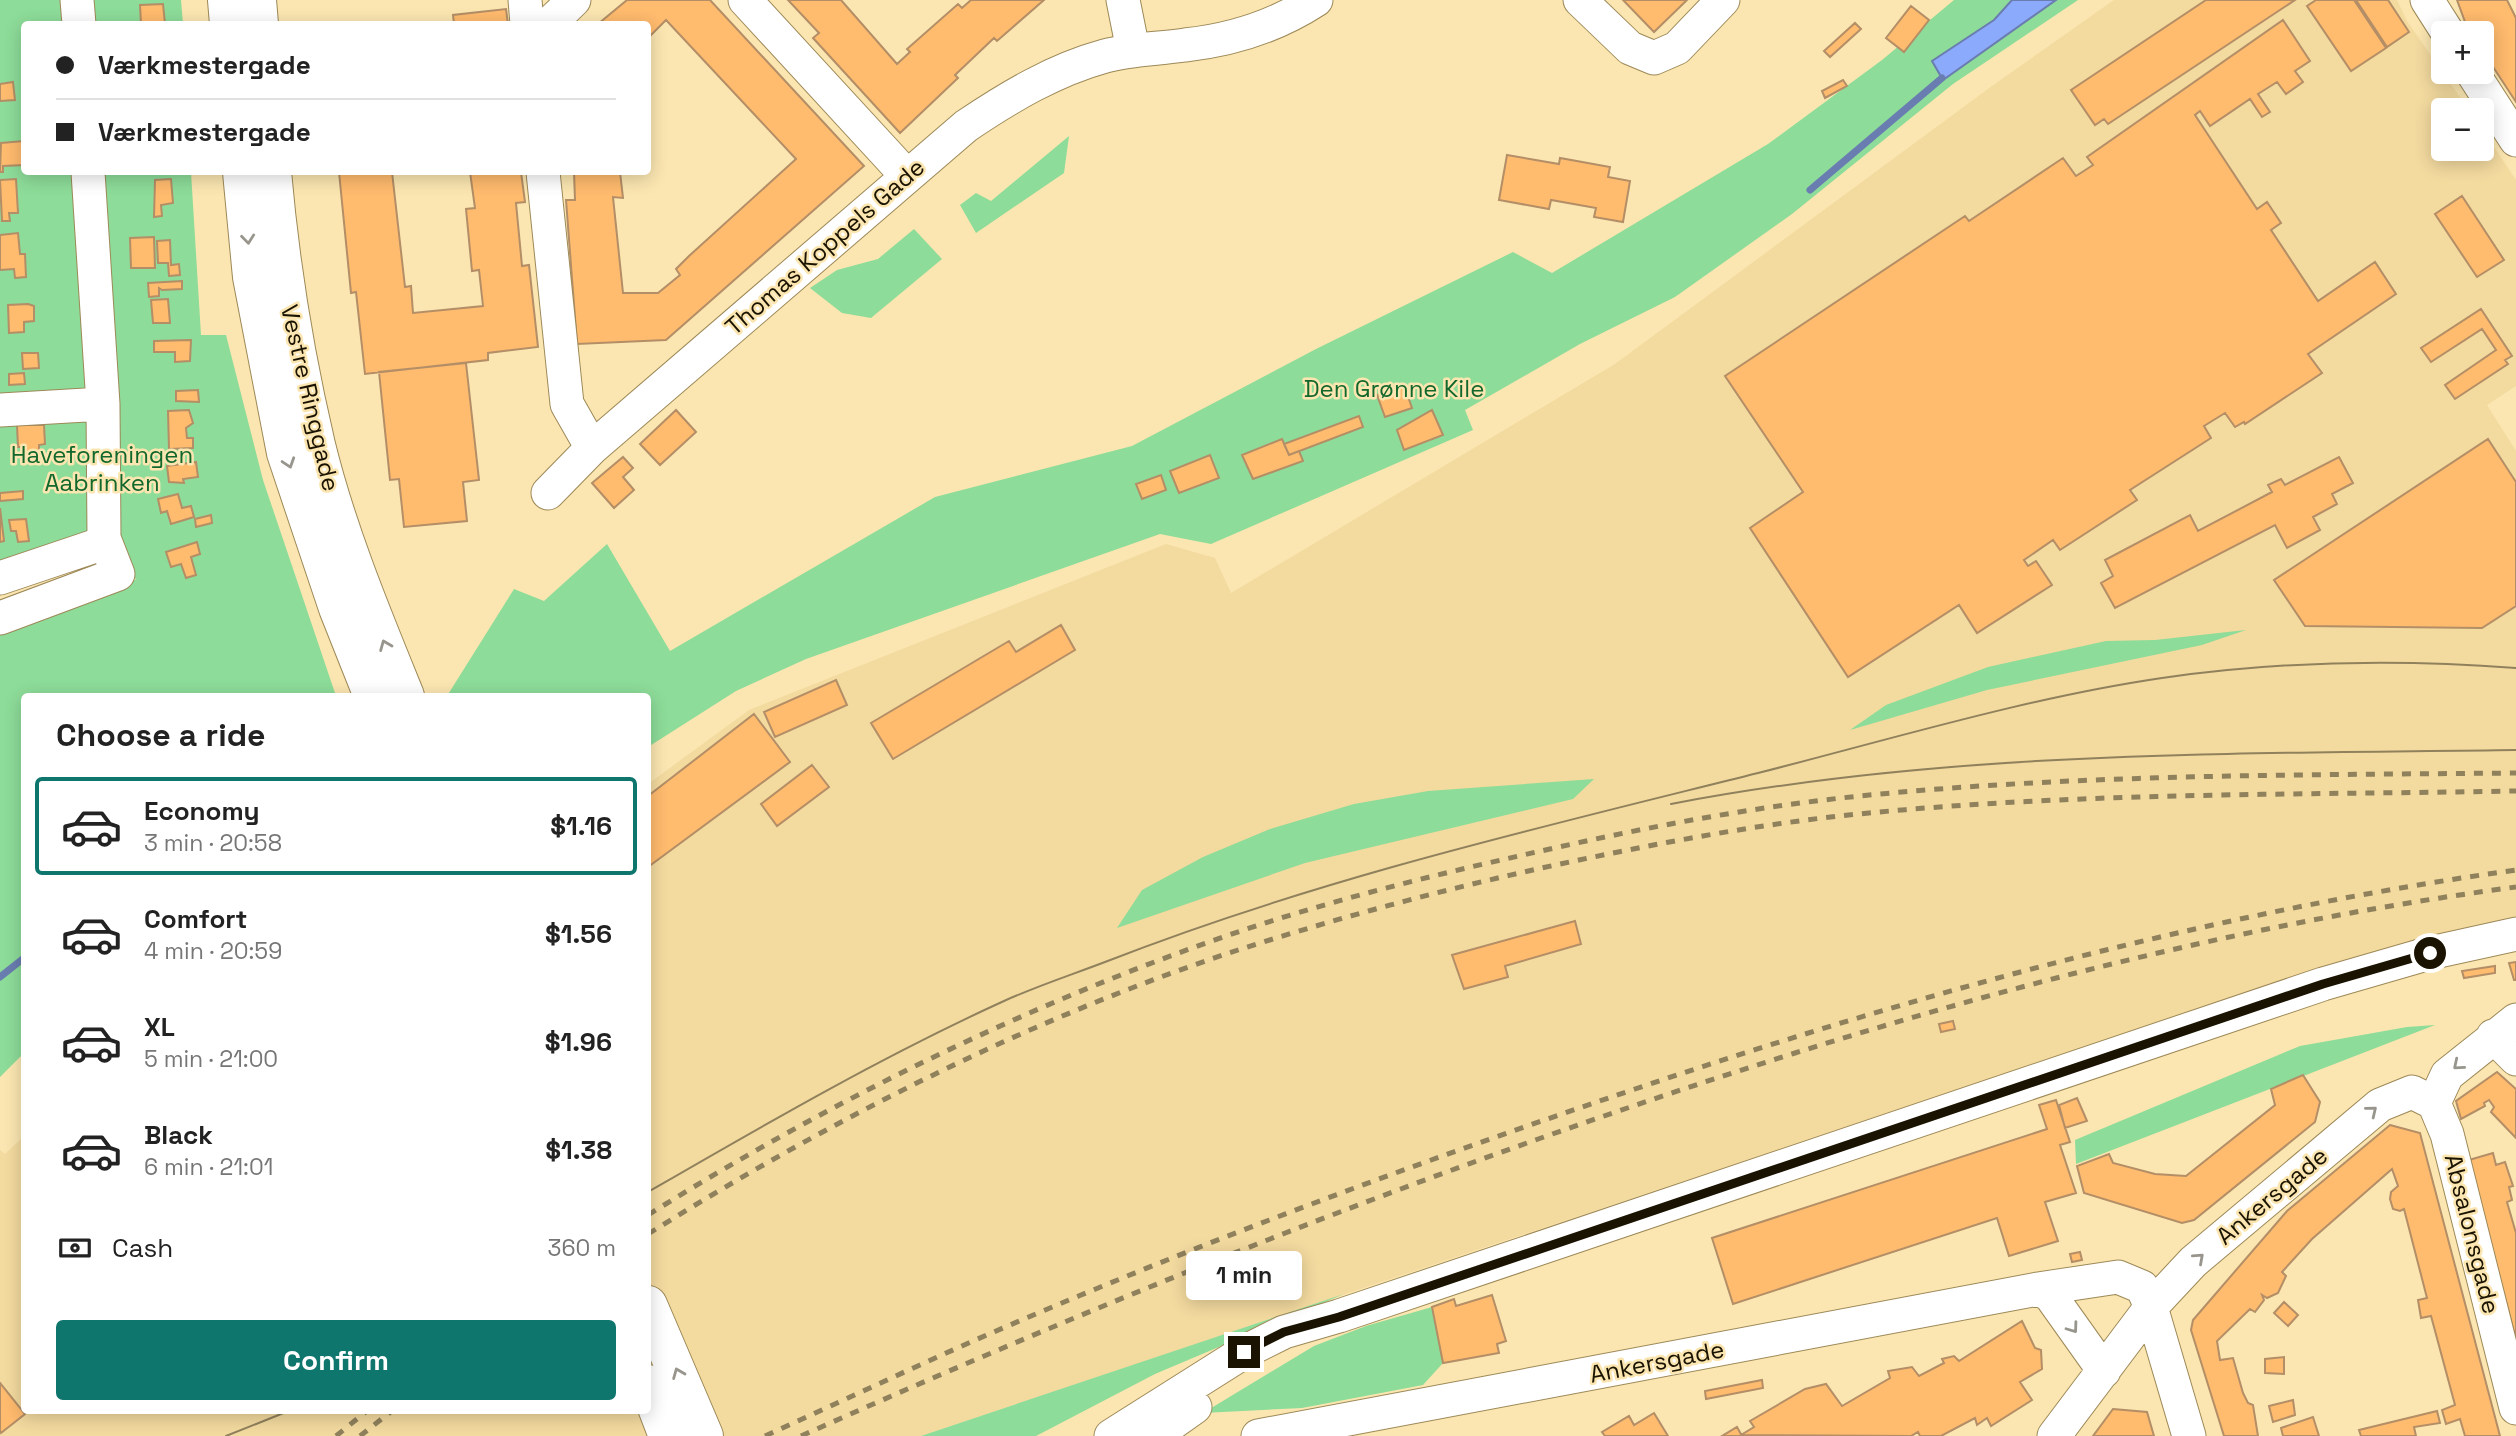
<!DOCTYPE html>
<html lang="en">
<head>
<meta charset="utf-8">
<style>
  :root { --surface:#fff; --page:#f6f6f6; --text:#222; --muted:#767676; --line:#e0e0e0; --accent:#0f766e }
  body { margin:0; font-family:"Space Grotesk",sans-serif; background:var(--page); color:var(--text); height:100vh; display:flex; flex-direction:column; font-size:26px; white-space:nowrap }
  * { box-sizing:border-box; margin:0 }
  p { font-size:23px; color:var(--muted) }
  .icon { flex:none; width:38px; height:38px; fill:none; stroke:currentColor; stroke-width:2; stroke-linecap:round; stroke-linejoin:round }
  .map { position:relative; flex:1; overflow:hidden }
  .panel { position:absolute; left:21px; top:693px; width:630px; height:721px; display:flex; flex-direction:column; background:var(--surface); border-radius:7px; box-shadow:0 4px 18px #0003 }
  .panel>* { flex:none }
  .guide { position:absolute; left:21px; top:21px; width:630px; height:154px; border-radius:7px; box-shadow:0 4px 18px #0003; display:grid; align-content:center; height:154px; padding:0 35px; background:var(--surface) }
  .buttons { position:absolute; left:2431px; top:21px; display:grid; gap:14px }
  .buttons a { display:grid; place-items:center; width:63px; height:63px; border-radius:7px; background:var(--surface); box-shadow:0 4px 18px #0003; font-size:35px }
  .end { position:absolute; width:32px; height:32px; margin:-16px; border:9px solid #1a1301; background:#fff; box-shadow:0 0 0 4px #fff }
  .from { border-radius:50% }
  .bubble { position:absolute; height:49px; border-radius:7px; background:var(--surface); box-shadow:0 4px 18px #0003; font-size:23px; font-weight:700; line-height:49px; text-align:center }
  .guide b { display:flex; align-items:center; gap:24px; height:66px; font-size:26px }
  .guide b+b { border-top:2px solid var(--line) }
  .guide i { width:18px; height:18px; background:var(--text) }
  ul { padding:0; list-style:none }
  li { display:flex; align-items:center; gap:21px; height:98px; margin:0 14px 10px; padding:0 21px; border:4px solid transparent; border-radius:7px }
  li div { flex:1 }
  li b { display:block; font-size:26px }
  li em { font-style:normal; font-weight:700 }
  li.selected { border-color:var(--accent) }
  li>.icon { width:63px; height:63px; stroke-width:1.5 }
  h2 { padding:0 35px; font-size:32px; line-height:84px }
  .pay { display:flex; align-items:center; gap:18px; height:77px; padding:0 35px; font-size:26px }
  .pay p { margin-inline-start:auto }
  .cta { display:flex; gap:14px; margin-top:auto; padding:14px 35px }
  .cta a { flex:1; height:80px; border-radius:7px; background:var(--accent); color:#fff; font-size:28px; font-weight:700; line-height:80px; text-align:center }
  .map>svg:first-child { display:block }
  .built { fill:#f3da9f }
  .green { fill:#8ddc99 }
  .water { fill:#8caafb; stroke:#6a7db0; stroke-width:2 }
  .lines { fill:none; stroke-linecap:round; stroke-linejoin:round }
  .stream { stroke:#6a7db0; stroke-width:7 }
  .building { fill:#ffbb6e; stroke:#b38e66; stroke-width:2 }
  .minor-casing { stroke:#9d8958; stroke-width:35 }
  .major-casing { stroke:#9d8958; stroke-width:40 }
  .minor { stroke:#fff; stroke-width:33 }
  .major { stroke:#fff; stroke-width:38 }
  .tram { stroke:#90815d; stroke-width:2 }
  .rail { stroke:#90815d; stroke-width:5; stroke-dasharray:9 9; stroke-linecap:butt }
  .oneway { stroke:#98958d }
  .route { stroke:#1a1301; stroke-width:9 }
  .labels { text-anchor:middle; stroke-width:5; stroke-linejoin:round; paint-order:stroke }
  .street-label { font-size:24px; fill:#1a1301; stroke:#fbe6b1 }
  .park-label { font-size:24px; fill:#12682c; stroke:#fbe6b1 }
</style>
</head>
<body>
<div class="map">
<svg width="2516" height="1436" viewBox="0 0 2516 1436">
  <rect width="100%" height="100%" fill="#fbe6b1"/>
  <path class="built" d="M2114 0H2397L2407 21 2469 110H2443V149H2482V129L2516 180V386L2487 405 2516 451V917L2425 937 2317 969 921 1436H0V1150L5 1154 24 1136V1410H648V784L749 710 1166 544 1215 558 1231 593 1615 364 1992 86Z"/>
  <path class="green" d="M0 0H181L183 24H24V172H191L201 335H226L263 480 336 696H24V1053L0 1077V627L137 579 64 566 0 587Z
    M1954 0H2078L1953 84 1792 214 1675 297 1580 344 1465 410 1473 430 1211 544 1160 534 806 659 736 691 648 747V696H447L514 589 544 601 607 544 670 651 935 497 1132 446 1316 349 1513 252 1552 273 1768 144 1882 60Z
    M1069 136 1064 173 976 233 960 205 976 193 991 201Z
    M914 229 942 259 871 318 842 313 810 288 837 270 878 259Z
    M2246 630 2202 645 1987 690 1850 730 1886 705 1988 667 2106 641 2155 640Z
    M1594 779 1573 799 1305 863 1117 928 1142 890 1203 857 1270 829 1354 804 1428 791Z
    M2435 1025 2076 1164 2075 1140 2300 1046 2407 1027Z
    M1344 1294 1155 1374 1036 1436H921Z
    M1432 1307 1443 1363 1423 1385 1302 1408 1203 1413 1314 1346 1366 1326Z"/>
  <path class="water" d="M2012 0H2056L1943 80 1932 61 1994 20Z"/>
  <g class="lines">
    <path class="stream" d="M1810 190 1942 78
      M0 977 24 958"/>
  </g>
  <path class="building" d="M627 0H710L864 166 666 340 577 344 566 200H575L574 172H620L623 198 613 197 623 293H658L680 275 676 269 689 256 796 159 666 20 648 38V24H598Z
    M788 0H841L897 64 910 52 907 49 958 4 962 8 971 0H1044L997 41 994 38 955 75 958 78 900 133 813 38 819 33Z
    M1623 0H1687L1654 32Z
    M2206 0H2295L2108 124 2104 119 2095 125 2071 90Z
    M2316 0H2354L2386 48 2351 71 2307 6Z
    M2356 0H2388L2409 32 2387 47Z
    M2457 0H2507L2516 18V102L2482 50V33H2471L2468 30Z
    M163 4 165 24H141L140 5Z
    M1911 6 1929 20 1904 52 1886 38Z
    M506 9 508 24H454L453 15Z
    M2283 20 2310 61 2295 71 2303 82 2286 94 2277 82 2258 94 2270 112 2262 117 2250 99 2210 126 2200 111 2195 115 2257 209 2267 202 2281 223 2271 230 2318 301 2375 262 2396 294 2308 354 2322 373 2245 424 2244 422 2235 427 2225 413 2204 426 2211 438 2130 490 2137 500 2060 550 2053 540 2024 560 2028 566 2036 561 2052 585 1977 633 1959 605 1848 677 1750 528 1803 492 1725 376 1965 216 1969 221 2063 158 2076 176 2093 165 2087 157Z
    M1855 23 1861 29 1830 57 1824 51Z
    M1843 80 1847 86 1825 98 1822 91Z
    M13 82 15 100 0 101V84Z
    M24 141V165L3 166V172H0L1 143Z
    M1507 155 1559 164 1560 158 1610 167 1608 177 1630 181 1623 222 1594 217 1596 208 1551 200 1549 209 1499 200Z
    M339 172H392L405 287 411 286 413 313 483 306 479 270 472 271 466 209 475 208 470 172H521L525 202 516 203 522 266 529 265 538 347 488 353V360L365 374 356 292 351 293Z
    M16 179 18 213H9L10 221H2L0 180Z
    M171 179 173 203 161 205 162 216 154 217 155 180Z
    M2462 196 2504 260 2477 277 2435 214Z
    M18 233 20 254H25L26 277 15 278 14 269 0 270V235Z
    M154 237 155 268H131L130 238Z
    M170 240 171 265 179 264 180 275 169 276 168 263H158L157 241Z
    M182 281V289L162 290 159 288V296L149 297 148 283Z
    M168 299 170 323H153L151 300Z
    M28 304 34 306V321L24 322V332L9 333 8 305Z
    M2481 309 2512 356 2505 360 2508 364 2455 399 2445 385 2496 350 2482 329 2431 362 2421 348Z
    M191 340 190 361 175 362V352H154V341Z
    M22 353H38L39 368 23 369Z
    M466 363 479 480 463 482 467 521 404 527 399 479 390 480 379 372Z
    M24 373 25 384 9 385V374Z
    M1404 385 1412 408 1385 417 1377 395Z
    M198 390 199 402 176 401V391Z
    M189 410 193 423 186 428 187 438H193V448L169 449 168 411Z
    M676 410 696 432 660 465 640 444Z
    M1432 410 1443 435 1404 450 1397 430Z
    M1359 416 1363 427 1289 455 1284 444Z
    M17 425H44L45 444 39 445V453H24V447H18Z
    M1282 439 1289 455 1299 451 1303 461 1253 479 1242 455Z
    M2488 439 2516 482V606L2482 628 2305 626 2274 580Z
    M1210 455 1219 478 1179 493 1170 471Z
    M623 457 633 468 623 477 634 490 614 508 592 483Z
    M2339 457 2353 483 2332 494 2337 504 2313 517 2320 530 2287 548 2275 525 2115 608 2101 583 2113 576 2105 560 2190 515 2198 531 2272 492 2268 485 2281 479 2285 485Z
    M196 462 198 477 183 479 184 483 169 482 167 466Z
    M1161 475 1166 490 1142 499 1136 484Z
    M23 491V499L0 501V493Z
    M178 494 182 508 191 506 194 517 171 524 167 511 161 513 158 499Z
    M0 508 4 541 0 542Z
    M211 515 212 523 196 527 195 519Z
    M26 519 29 541 18 542 16 531H11L9 520Z
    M197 542 200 554 191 557 196 575 186 578 181 564 171 567 166 552Z
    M1061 625 1075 650 893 759 871 723 1009 641 1016 652Z
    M836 680 847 705 775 737 764 712Z
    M754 714 790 762 648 867V796Z
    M812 765 829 787 777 826 761 804Z
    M1575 921 1581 944 1505 966 1508 977 1464 989 1452 955Z
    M2516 962V980H2514L2509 963Z
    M2495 966V973L2464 978 2462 971Z
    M1953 1021 1955 1029 1941 1032 1939 1024Z
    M2497 1072 2516 1089V1138L2491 1112 2494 1107 2489 1100 2484 1103 2485 1106 2461 1119 2456 1101Z
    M2303 1075 2320 1102 2315 1122 2194 1220 2182 1223 2084 1193 2077 1166 2109 1154 2113 1163 2155 1174 2186 1176 2275 1105 2271 1089Z
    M2077 1098 2087 1121 2065 1128 2059 1105Z
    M2056 1100 2070 1142 2060 1145 2076 1193 2045 1202 2058 1241 2009 1256 1997 1218 1733 1304 1712 1238 2047 1129 2039 1105Z
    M2390 1125 2420 1133 2500 1436H2465L2460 1419 2446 1424 2442 1410 2455 1405 2431 1316 2421 1318 2418 1300 2427 1298 2404 1209 2400 1211 2393 1209 2390 1199 2391 1192 2398 1186 2392 1169 2312 1239 2282 1272 2286 1276 2278 1293 2267 1298 2262 1295 2264 1300 2255 1312 2250 1309 2217 1341 2220 1360 2233 1358 2243 1393 2248 1403 2253 1405 2258 1436H2224L2191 1330 2193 1320 2287 1211Z
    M2493 1153 2496 1165 2505 1162 2513 1186 2509 1187 2512 1200 2507 1202 2516 1233V1340L2469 1160Z
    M2080 1252 2082 1260 2072 1262 2070 1254Z
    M1492 1295 1506 1341 1497 1344 1499 1353 1443 1363 1432 1307 1454 1299 1456 1306Z
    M2284 1302 2298 1315 2288 1326 2274 1313Z
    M2022 1321 2035 1348 2041 1350 2042 1369 2020 1382 2032 1400 1991 1426 1987 1418 1977 1425 1975 1418 1941 1436H1920L1918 1432 1911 1436 1741 1435 1754 1427 1750 1421 1805 1389 1826 1384 1842 1406 1890 1378 1888 1371 1912 1367 1919 1376 1944 1363 1942 1359 1954 1356 1959 1361Z
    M2284 1357V1374L2265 1373V1359Z
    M1762 1380 1763 1388 1706 1399 1705 1391Z
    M0 1383 25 1414 1 1433 0 1431Z
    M2293 1400 2295 1415 2273 1422 2269 1406Z
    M2113 1409 2147 1412 2154 1436H2093Z
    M2437 1411 2440 1423 2414 1427 2416 1436H2361L2359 1430Z
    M1654 1413 1668 1436H1605L1602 1432 1629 1416 1634 1425Z
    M2313 1417 2319 1436H2283L2281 1428Z
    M1737 1427 1742 1436H1722Z"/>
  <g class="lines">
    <g class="minor-casing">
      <path id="minor" d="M77 0 79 24
        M525 0 527 24
        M745 0 907 176
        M1123 0 1133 50
        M1580 0 1630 48 1654 58 1677 48 1723 0
        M2427 0 2448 33
        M549 24 574 0
        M2472 72 2516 140
        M543 172 567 404 592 448
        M0 410 103 404
        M548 493 592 448 966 126C1009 97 1054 70 1105 56 1132 49 1158 49 1185 45 1232 40 1276 26 1316 0
        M0 578 95 546 104 538 103 404 88 172
        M0 618 118 574 104 538
        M2493 1036 2516 1059
        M2434 1103 2447 1134 2516 1408
        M2434 1103 2447 1075 2516 1020
        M2038 1289 2050 1295 2104 1371
        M1111 1436 1244 1352 1284 1332 1339 1316 2323 984 2430 953 2516 934
        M1154 1436 1195 1407
        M1258 1436 2038 1289 2118 1277 2142 1287 2151 1307 2189 1436
        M2054 1436 2151 1307 2193 1262 2380 1105 2412 1092 2434 1103"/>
    </g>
    <g class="major-casing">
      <path id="major" d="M227 0 229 24
        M257 0 259 24
        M242 172 252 277 286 453 338 608 373 696
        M272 172C280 263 295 356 316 445 337 531 372 615 405 696
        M648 1305 704 1436
        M648 1384 668 1436"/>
    </g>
    <use href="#minor" class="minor"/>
    <use href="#major" class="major"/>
    <path class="tram" d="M1671 804C1951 750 2233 754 2516 750
      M648 1192C764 1125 881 1057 1004 1001 1037 986 1071 975 1105 962 1317 879 1538 828 1758 773 1892 739 2026 698 2162 678 2279 661 2398 659 2516 668
      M226 1436 291 1410"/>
    <path class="rail" d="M648 1215C830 1101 1026 1005 1229 935 1331 900 1437 874 1541 851 1647 827 1752 807 1860 796 2077 774 2298 775 2516 773
      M648 1234C832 1119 1031 1018 1238 950 1350 914 1464 884 1579 860 1675 840 1772 822 1869 813 2084 792 2301 795 2516 791
      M336 1436 368 1410
      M360 1436 393 1410
      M765 1436C847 1399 928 1360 1010 1325 1215 1237 1425 1160 1635 1089 1923 992 2215 912 2516 870
      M801 1436C1081 1311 1363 1197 1654 1099 1935 1004 2221 926 2516 887"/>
  </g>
  <defs><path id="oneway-chevron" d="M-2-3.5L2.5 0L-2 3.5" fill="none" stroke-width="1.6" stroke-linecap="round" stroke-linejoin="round" transform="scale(1.75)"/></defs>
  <g class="oneway">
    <use href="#oneway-chevron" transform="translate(248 239) rotate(84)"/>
    <use href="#oneway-chevron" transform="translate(289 463) rotate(72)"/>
    <use href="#oneway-chevron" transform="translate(385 645) rotate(-112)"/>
    <use href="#oneway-chevron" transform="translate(2458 1065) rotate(140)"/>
    <use href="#oneway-chevron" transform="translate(2372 1111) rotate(-39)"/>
    <use href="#oneway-chevron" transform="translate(2199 1258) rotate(-42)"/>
    <use href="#oneway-chevron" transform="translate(2073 1328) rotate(54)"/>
    <use href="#oneway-chevron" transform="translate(678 1373) rotate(-112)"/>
  </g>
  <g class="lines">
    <path class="route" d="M1244 1352 1284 1332 1339 1317 2323 984 2430 953"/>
  </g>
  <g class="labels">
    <g class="street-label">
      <text transform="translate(825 247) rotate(-41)" y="8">Thomas Koppels Gade</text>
      <text transform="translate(310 398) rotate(77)" y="8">Vestre Ringgade</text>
      <text transform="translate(2272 1196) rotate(-40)" y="8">Ankersgade</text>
      <text transform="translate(2472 1234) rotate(76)" y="8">Absalonsgade</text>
      <text transform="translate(1657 1362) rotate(-11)" y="8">Ankersgade</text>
    </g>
    <g class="park-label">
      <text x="1394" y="397">Den Grønne Kile</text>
      <text x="102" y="463">Haveforeningen<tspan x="102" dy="28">Aabrinken</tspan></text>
    </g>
  </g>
</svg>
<div class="buttons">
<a>+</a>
<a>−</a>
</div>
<i class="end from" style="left:2430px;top:953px"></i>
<i class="end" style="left:1244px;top:1352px"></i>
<div class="bubble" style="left:1186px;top:1251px;width:116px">1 min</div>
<div class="guide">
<b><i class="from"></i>Værkmestergade</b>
<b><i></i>Værkmestergade</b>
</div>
<section class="panel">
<h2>Choose a ride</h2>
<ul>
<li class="selected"><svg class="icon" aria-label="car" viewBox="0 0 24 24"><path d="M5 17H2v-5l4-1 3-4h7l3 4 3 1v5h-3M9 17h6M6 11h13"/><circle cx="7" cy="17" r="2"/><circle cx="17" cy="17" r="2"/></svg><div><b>Economy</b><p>3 min · 20:58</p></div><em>$1.16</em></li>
<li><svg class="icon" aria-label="car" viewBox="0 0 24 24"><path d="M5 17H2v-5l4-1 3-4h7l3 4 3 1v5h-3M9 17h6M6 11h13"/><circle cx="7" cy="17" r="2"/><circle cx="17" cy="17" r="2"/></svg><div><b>Comfort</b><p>4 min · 20:59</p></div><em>$1.56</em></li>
<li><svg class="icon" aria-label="car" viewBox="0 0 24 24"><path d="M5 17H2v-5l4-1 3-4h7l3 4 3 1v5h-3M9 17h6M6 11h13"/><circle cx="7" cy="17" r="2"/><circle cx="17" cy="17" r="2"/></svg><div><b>XL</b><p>5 min · 21:00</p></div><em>$1.96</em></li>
<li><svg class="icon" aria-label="car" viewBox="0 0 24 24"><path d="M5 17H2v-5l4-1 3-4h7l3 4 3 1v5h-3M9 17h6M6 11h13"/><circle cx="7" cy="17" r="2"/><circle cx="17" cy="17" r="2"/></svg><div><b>Black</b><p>6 min · 21:01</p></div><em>$1.38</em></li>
</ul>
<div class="pay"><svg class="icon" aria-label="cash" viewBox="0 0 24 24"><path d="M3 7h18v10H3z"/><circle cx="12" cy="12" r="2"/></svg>Cash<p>360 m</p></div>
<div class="cta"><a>Confirm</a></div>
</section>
</div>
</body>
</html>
